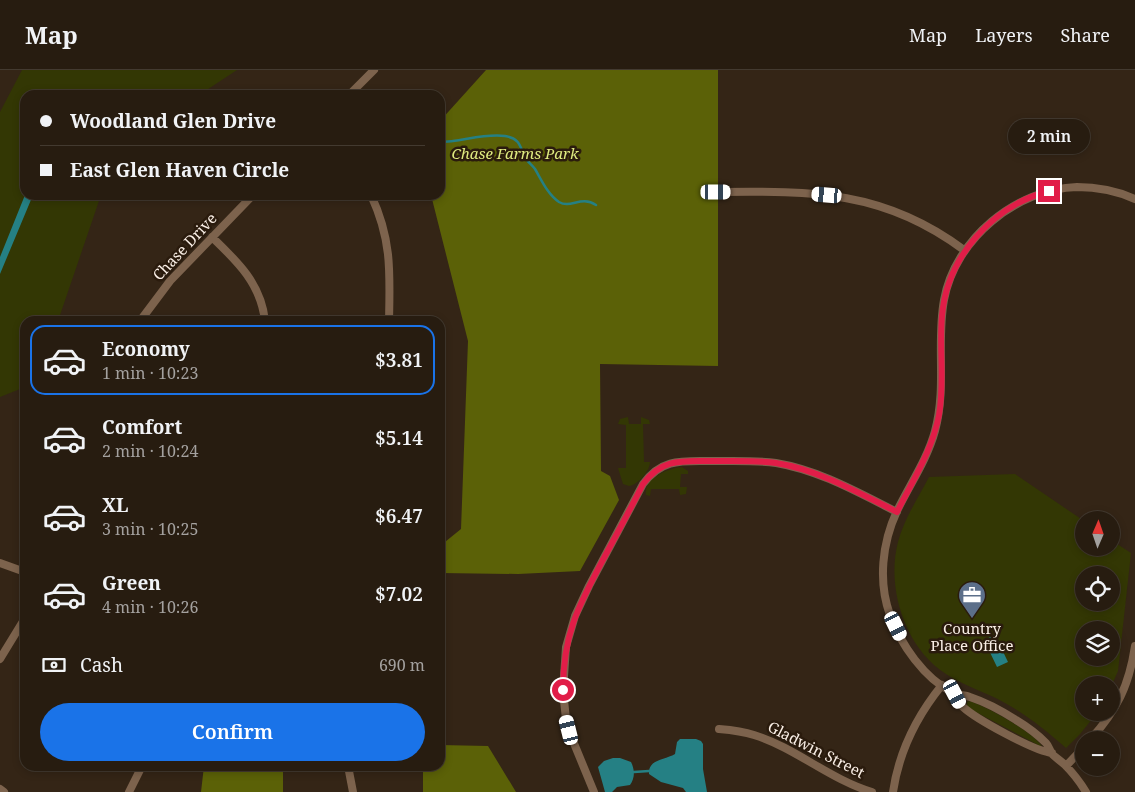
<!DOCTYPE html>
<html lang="en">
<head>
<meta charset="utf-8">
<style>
  :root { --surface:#271c10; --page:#2f2519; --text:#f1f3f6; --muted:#a4a19f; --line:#433a30; --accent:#1a73e8 }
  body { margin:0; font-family:"Noto Serif",serif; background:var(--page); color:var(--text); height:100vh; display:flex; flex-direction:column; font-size:19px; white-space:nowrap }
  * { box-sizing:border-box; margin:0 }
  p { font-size:16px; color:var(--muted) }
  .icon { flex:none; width:28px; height:28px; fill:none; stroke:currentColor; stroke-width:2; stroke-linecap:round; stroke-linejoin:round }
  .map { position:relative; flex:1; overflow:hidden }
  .side { position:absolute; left:20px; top:246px; width:425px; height:455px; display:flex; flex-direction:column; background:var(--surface); border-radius:15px; box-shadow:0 2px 8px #0003,0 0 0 1px var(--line) }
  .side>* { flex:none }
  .hud { position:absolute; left:20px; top:20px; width:425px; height:110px; border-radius:15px; box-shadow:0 2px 8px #0003,0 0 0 1px var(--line); display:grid; align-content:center; height:110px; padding:0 20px; background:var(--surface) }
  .needle { width:32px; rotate:2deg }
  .controls { position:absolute; left:1075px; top:441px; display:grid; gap:10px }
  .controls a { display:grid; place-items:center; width:45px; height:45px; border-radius:50%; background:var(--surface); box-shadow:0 2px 8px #0003,0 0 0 1px var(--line); font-size:25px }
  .end { position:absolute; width:22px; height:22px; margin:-11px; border:6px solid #e11d48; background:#fff; box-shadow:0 0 0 2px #fff }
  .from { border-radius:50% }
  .bubble { position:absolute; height:35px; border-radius:18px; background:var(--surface); box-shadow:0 2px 8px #0003,0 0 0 1px var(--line); font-size:16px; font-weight:600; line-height:35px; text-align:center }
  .car { position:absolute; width:15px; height:30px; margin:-15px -8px; border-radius:6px; box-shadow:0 0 4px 1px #0007; background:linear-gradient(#fff 24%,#345 0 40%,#fff 0 76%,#345 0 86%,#fff 0) }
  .hud b { display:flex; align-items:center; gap:18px; height:48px; font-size:19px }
  .hud b+b { border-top:1px solid var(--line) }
  .hud i { width:12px; height:12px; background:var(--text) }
  ul { padding:9px 0 0; list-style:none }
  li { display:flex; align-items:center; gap:15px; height:70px; margin:0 10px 8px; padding:0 10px; border:2px solid transparent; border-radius:15px }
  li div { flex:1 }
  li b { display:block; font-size:19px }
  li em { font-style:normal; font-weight:600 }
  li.selected { border-color:var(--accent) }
  li>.icon { width:45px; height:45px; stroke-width:1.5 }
  .pay { display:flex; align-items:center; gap:12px; height:55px; padding:0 20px; font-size:19px }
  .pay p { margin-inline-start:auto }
  .button { display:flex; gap:10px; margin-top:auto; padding:10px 20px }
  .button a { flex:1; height:58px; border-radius:30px; background:var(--accent); color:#fff; font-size:20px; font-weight:600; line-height:58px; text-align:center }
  header { display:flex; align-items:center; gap:30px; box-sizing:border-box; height:70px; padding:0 25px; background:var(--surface); border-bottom:1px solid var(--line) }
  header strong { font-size:24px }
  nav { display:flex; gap:28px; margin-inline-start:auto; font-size:18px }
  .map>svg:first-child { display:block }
  .green { fill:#333704; fill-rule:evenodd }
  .forest { fill:#5b6107 }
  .water { fill:#258084 }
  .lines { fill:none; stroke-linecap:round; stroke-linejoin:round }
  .stream { stroke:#258084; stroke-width:2.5 }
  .street { stroke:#7d634d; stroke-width:8 }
  .route { stroke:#e11d48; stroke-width:6 }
  .labels { text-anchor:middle; stroke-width:5; stroke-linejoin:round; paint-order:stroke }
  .park-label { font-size:15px; font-style:italic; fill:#e0ec80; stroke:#2a1b0d }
  .street-label { font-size:15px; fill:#faefe6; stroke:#2a1b0d }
  .poi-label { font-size:15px; fill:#faefe6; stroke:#2a1b0d }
</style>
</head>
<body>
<header>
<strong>Map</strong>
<nav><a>Map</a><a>Layers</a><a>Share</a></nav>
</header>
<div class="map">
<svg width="1135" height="722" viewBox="0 0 1135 722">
  <rect width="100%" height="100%" fill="#342516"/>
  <path class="green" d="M22 0H237L199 25H25V125H101L58 251H25V317L0 327V42Z
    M628 347 629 354H641V347L649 350 650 354H643L644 392H650C650 401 638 415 629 416L623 414 618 398H626V355L618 354 620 349Z
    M682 397 688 401V404H681L680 417H687L686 424 680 425 679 419H651L650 426 646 425C643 408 669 398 682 397Z
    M1015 404 1084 451V478H1111V470L1131 483 1118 601 1111 617V615H1084V642L1097 643 1080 664 1066 678C1047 661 1027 645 1005 633 986 622 964 616 946 604 905 578 886 518 898 472 904 449 918 428 929 407ZM1084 505H1111V532H1084ZM1084 560H1111V588H1084Z
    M969 631C984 635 1037 664 1042 677L974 641 967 636V632Z"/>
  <path class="forest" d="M486 0H718V296L600 294 601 401 610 406 619 430 580 501 518 504 440 503V476L461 459 468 271 431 125H440V51Z
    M440 675 488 676 516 722H423V696H440Z
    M204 696H283V722H201Z"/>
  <path class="water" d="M25 125H33L0 204V187Z
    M995 565 1008 592 997 597 984 570Z
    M680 669H696L701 671 703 674V699L707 722H686L683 718 661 712 649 704C648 689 665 690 675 684L677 672Z
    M613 688H620L631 692C635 700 635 708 630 715L617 717 612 722H605L598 697 604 691Z"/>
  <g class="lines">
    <path class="stream" d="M440 72C461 72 483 63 505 66 523 69 519 79 527 90 529 93 532 95 535 99 541 109 548 125 559 132 571 139 581 125 596 135
      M634 702 649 701"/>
    <path class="street" d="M349 25 374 0
      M717 122C812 121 884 120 964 180
      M371 125C392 170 390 203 389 251
      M212 167C238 192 261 214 265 251
      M140 251 170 211 253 125
      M0 493 25 502
      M0 589 25 548
      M955 624C957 628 959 634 963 637 976 649 1034 681 1052 683
      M719 659C731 660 742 661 754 665 796 678 829 709 872 722
      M1090 670C1117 640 1129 616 1135 576
      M348 696 353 722
      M1066 696 1084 677
      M0 719 4 722
      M129 722 142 696
      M594 722 573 671 566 649 563 621 566 577 575 546 589 516 643 414C662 388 682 391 712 391 733 391 755 390 776 393 819 400 859 423 897 442
      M893 722C899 681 916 647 942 615
      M1086 722C1080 712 1073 703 1065 695 1061 691 1056 688 1052 684 1050 681 1049 676 1046 673 1037 664 1026 656 1016 650 1002 641 985 632 970 627 965 625 958 625 953 623 924 608 901 575 890 545 878 512 882 473 897 441 910 414 927 390 935 361 947 316 936 274 944 230 955 169 1016 119 1077 117 1097 117 1117 121 1135 129"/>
  </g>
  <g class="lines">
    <path class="route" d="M563 620C563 563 579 535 605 486 618 462 631 438 643 414 662 388 682 391 711 391 733 391 755 390 776 393 819 400 859 423 897 442 913 410 932 381 939 345 945 312 939 279 942 246 947 187 992 136 1049 121"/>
  </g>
  <defs>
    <g id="office-pin" transform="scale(1.4375)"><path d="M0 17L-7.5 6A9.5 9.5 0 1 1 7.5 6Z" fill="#5c6f8a" stroke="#2a1b0d"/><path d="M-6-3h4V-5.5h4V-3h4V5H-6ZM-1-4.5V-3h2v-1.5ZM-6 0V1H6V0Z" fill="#fff"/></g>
  </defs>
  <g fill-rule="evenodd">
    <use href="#office-pin" x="972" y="525"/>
  </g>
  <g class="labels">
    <g class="park-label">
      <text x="515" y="89">Chase Farms Park</text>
    </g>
    <g class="street-label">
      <text transform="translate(185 177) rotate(-47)" y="5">Chase Drive</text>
      <text transform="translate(816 680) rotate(27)" y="5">Gladwin Street</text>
    </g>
    <g class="poi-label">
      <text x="972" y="564">Country<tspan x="972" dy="17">Place Office</tspan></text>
    </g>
  </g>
</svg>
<div class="controls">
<a><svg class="needle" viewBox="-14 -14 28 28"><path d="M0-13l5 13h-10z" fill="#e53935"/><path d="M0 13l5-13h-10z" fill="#a4a19f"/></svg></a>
<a><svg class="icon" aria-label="locate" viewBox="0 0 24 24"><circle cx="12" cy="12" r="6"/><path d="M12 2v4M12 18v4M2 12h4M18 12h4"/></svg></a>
<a><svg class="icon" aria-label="layers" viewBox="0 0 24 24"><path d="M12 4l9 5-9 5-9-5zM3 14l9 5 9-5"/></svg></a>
<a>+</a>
<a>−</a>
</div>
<i class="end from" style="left:563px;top:620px"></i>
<i class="end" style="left:1049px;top:121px"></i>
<div class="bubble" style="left:1008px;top:49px;width:82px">2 min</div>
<i class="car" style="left:716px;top:122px;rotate:90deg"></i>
<i class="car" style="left:827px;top:125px;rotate:275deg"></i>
<i class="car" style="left:896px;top:556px;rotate:154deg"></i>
<i class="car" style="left:955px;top:624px;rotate:152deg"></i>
<i class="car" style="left:569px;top:660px;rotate:346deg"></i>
<div class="hud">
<b><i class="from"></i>Woodland Glen Drive</b>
<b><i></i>East Glen Haven Circle</b>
</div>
<section class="side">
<ul>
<li class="selected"><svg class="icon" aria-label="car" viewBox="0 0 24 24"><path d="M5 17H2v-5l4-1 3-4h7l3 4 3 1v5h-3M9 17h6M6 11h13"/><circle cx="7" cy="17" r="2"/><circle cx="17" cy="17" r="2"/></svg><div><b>Economy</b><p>1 min · 10:23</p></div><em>$3.81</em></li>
<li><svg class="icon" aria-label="car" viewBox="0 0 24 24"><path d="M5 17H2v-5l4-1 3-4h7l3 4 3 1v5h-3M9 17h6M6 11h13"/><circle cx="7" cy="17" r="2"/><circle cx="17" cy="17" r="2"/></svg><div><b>Comfort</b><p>2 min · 10:24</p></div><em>$5.14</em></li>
<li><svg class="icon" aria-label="car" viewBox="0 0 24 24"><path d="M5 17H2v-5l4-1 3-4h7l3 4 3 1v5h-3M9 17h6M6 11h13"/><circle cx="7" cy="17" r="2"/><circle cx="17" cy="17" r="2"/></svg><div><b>XL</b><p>3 min · 10:25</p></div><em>$6.47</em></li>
<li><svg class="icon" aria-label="car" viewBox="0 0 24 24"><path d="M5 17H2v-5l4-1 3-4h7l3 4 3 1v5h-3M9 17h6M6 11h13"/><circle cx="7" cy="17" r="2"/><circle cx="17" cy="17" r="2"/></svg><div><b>Green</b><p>4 min · 10:26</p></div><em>$7.02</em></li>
</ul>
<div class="pay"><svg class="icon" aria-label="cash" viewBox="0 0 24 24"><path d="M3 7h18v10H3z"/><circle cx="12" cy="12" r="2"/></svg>Cash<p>690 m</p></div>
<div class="button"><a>Confirm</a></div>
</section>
</div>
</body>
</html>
